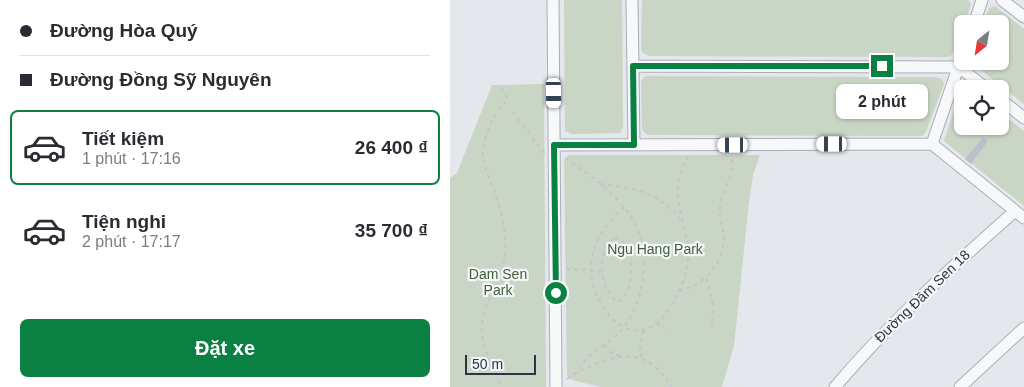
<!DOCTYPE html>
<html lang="vi">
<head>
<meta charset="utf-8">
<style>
  :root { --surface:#fff; --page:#f2f2f3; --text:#2b2b33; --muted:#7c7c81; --line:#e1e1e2; --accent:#0b8043 }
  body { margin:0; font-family:Helvetica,sans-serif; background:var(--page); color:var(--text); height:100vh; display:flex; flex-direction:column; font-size:19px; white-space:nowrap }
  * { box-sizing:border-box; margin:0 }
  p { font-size:16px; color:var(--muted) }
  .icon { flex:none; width:28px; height:28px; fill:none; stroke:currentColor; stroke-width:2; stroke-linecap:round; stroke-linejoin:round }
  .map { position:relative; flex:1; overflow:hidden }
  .side { display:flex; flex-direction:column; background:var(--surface); width:450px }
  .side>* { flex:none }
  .guide { display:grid; align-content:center; height:110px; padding:0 20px; background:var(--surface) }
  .needle { width:32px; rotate:210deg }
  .tools { position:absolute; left:504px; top:15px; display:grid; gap:10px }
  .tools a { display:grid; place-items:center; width:55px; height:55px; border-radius:8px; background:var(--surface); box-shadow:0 1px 4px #0004; font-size:25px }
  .scale { position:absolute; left:15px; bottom:12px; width:71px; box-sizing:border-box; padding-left:5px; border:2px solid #2b3445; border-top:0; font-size:14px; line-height:18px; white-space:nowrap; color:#2b3445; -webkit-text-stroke:4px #f4f6f9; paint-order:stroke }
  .end { position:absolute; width:22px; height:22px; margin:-11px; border:6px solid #0b8043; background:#fff; box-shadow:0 0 0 2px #fff }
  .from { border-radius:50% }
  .bubble { position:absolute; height:35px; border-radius:8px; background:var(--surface); box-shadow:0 1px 4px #0004; font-size:16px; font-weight:700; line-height:35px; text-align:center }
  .car { position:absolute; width:15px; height:30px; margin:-15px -8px; border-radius:6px; box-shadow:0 0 4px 1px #0007; background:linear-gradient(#fff 24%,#345 0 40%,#fff 0 76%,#345 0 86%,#fff 0) }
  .guide b { display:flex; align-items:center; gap:18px; height:48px; font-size:19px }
  .guide b+b { border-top:1px solid var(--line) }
  .guide i { width:12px; height:12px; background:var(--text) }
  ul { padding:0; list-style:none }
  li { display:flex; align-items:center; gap:15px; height:75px; margin:0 10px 8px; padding:0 10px; border:2px solid transparent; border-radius:8px }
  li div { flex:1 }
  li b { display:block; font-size:19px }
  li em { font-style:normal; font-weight:700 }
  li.active { border-color:var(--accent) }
  li>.icon { width:45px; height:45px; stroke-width:1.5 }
  .cta { display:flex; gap:10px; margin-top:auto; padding:10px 20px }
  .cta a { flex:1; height:58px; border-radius:8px; background:var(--accent); color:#fff; font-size:20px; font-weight:700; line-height:58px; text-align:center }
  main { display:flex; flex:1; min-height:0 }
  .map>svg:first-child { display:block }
  .green { fill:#c9d6c5 }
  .building { fill:#bbc0ca }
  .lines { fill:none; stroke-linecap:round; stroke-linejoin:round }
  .minor-casing { stroke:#a9aeb7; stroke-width:13 }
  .path { stroke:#c2c5cb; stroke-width:2; stroke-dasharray:4 4; stroke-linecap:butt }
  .minor { stroke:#f7f8fa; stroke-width:11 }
  .route { stroke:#0b8043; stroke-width:6 }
  .labels { text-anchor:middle; stroke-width:4.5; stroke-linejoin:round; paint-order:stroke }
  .park-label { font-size:14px; fill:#3f6138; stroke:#f4f6f9 }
  .street-label { font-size:14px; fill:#2b3445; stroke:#f4f6f9 }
</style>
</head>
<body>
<main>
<section class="side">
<div class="guide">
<b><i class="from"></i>Đường Hòa Quý</b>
<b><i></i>Đường Đồng Sỹ Nguyên</b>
</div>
<ul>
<li class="active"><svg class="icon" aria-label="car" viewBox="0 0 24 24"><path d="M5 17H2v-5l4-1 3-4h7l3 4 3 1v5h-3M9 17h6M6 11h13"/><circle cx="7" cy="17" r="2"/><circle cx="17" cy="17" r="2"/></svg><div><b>Tiết kiệm</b><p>1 phút · 17:16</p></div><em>26 400 ₫</em></li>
<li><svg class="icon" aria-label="car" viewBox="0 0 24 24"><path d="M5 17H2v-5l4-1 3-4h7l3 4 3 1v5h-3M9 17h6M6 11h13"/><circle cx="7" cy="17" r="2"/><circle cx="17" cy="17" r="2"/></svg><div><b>Tiện nghi</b><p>2 phút · 17:17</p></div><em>35 700 ₫</em></li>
</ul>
<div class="cta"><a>Đặt xe</a></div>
</section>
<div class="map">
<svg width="574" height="387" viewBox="0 0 574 387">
  <rect width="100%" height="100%" fill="#e4e7ec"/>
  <path class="green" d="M114 0H172L173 128 170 133 122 134 115 131Z
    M192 0H519L521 5 514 24H512C512 33 507 52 499 57L199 56 193 53 191 50Z
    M545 6 574 29V104L521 62 550 61V24H533L539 8Z
    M198 76 485 77 492 79 494 84 476 132 472 136 200 135 196 134 192 130 191 82 194 77Z
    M94 84 96 387H0V178L7 173 42 85Z
    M513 86 520 89H512V126H550V112L574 131V206L494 141 510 91Z
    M119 155H310L303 175 299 202 284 346 272 387H150L122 380 117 375 114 161 116 157Z"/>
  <path class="building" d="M533 137 538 141 521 164 515 159Z"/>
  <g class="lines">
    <g class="minor-casing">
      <path id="minor" d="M103 0 106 387
        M182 0 184 145
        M552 0 574 17
        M524 24 532 0
        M183 66 509 67 537 89
        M550 99 574 118
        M482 144 512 56
        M104 145 482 144 574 218
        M385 387C441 321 501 268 565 211
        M510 387 574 328"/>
    </g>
    <path class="path" d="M51 88 58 99C46 111 35 131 33 149 32 164 39 177 44 190 51 210 57 232 55 253 54 272 43 290 36 307 24 336 40 361 52 387
      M63 112 94 153
      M115 158C136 172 157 187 174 207 202 239 199 293 174 327 164 340 150 346 139 356 134 361 131 366 127 371
      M150 184C184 188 207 191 230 219
      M174 207C156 223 141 243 141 269 140 299 174 350 207 323 215 317 220 307 225 299 235 282 241 260 237 241 231 206 218 187 240 154
      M164 238C187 238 186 295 168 302 149 291 146 251 164 238Z
      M116 269 141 270 153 272
      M256 278 263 304 262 327
      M229 291C253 286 273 264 274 239 274 228 268 219 270 208 272 187 284 181 282 156
      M207 323 215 329
      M154 345 160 352 170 356
      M191 357 190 342 194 331
      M117 379C126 372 134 369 145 364 178 351 202 353 221 387"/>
    <use href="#minor" class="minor"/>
  </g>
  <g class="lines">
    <path class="route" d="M106 293 104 145H184L183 66H432"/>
  </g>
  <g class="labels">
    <g class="park-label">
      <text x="205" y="254">Ngu Hang Park</text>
      <text x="48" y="279">Dam Sen<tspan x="48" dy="16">Park</tspan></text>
    </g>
    <g class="street-label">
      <text transform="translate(472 296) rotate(-44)" y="5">Đường Đầm Sen 18</text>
    </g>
  </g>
</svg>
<div class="tools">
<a><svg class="needle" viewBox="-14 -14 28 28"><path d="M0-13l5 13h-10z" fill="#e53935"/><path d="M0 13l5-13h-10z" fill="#7c7c81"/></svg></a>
<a><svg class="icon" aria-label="locate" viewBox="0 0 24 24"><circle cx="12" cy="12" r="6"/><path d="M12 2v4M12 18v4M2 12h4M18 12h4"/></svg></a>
</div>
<div class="scale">50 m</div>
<i class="end from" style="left:106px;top:293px"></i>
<i class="end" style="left:432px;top:66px"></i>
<div class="bubble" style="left:386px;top:84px;width:92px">2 phút</div>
<i class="car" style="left:104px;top:93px;rotate:179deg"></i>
<i class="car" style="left:382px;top:144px;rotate:270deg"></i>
<i class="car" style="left:283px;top:145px;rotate:270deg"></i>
</div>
</main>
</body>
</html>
